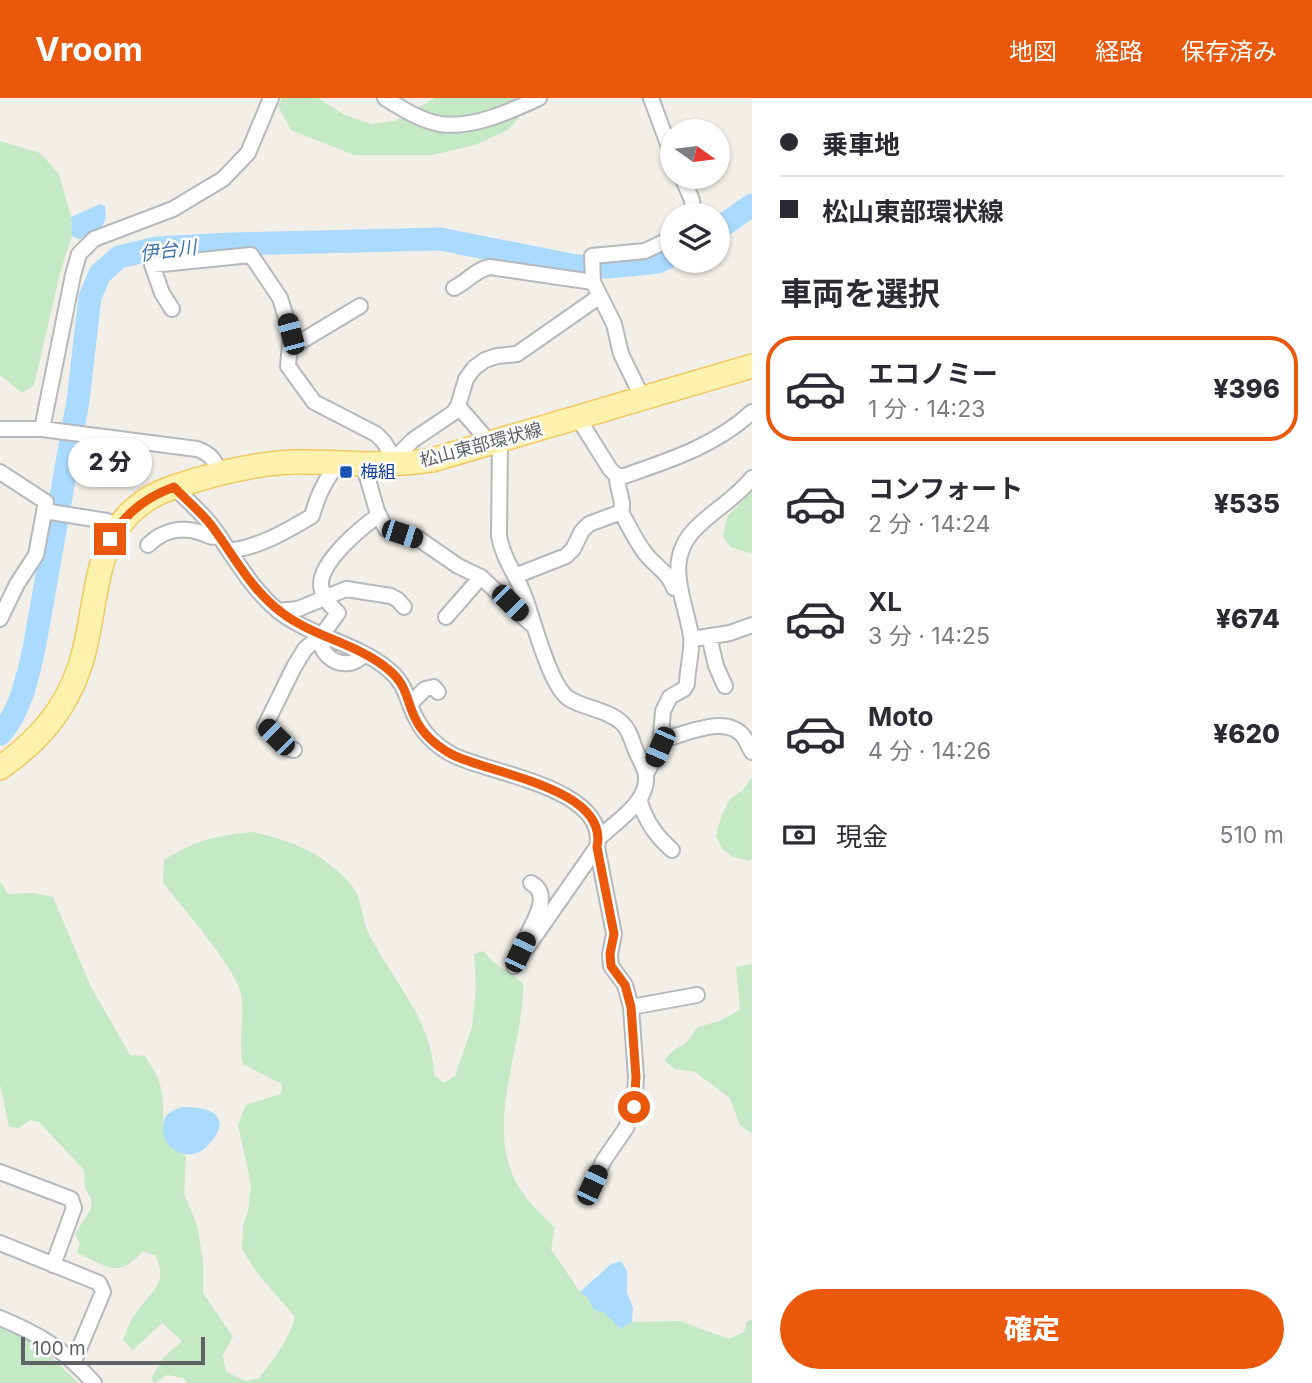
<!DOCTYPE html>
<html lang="ja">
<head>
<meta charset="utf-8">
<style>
  :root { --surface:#fff; --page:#f7f7f7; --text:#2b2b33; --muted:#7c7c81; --line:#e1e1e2; --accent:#ea580c }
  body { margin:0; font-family:Inter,"Noto Sans JP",sans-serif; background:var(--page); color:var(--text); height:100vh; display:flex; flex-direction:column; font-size:26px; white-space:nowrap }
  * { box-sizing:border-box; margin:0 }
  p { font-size:23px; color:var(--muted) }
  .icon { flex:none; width:38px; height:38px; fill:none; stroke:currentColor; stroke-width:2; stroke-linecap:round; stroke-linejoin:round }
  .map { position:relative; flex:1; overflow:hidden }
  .panel { display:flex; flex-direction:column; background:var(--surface); width:560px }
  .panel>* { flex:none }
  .banner { display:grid; align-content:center; height:154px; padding:0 28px; background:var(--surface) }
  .needle { width:46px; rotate:104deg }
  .fabs { position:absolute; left:660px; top:21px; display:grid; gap:14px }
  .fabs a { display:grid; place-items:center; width:70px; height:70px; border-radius:50%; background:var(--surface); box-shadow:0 2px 5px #0004; font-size:35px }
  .scale { position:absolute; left:21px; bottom:18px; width:184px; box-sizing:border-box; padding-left:7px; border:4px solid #5f6368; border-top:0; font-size:19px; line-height:24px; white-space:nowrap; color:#5f6368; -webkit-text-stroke:5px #fff; paint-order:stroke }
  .end { position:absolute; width:32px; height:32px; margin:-16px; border:9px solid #ea580c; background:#fff; box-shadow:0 0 0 4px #fff }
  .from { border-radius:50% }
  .bubble { position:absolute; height:49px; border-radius:24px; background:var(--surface); box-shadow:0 2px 5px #0004; font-size:23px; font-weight:800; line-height:49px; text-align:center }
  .car { position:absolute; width:21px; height:42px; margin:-21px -10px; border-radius:9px; box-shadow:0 0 5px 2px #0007; background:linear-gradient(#222 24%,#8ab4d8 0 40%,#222 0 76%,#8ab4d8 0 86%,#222 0) }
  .banner b { display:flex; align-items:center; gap:24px; height:66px; font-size:26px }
  .banner b+b { border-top:2px solid var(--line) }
  .banner i { width:18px; height:18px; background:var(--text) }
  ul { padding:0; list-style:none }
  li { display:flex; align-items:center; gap:21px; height:105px; margin:0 14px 10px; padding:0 14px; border:4px solid transparent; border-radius:28px }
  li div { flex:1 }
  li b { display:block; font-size:26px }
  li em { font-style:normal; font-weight:800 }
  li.active { border-color:var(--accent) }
  li>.icon { width:63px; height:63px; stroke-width:1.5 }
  h2 { padding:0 28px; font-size:32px; line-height:84px }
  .pay { display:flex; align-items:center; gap:18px; height:77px; padding:0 28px; font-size:26px }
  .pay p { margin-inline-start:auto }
  .action { display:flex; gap:14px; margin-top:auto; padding:14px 28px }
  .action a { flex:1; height:80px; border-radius:42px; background:var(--accent); color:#fff; font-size:28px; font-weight:800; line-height:80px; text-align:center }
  header { display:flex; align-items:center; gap:42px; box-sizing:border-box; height:98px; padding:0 35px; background:var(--accent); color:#fff }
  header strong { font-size:33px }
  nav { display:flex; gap:38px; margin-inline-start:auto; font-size:24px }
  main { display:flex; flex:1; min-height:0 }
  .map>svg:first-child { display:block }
  .green { fill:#c5e8c5 }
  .water { fill:#aadaff }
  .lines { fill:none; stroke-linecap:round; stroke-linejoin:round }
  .river { stroke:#aadaff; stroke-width:23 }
  .minor-casing { stroke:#b5b8bc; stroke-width:18 }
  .primary-casing { stroke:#f2c960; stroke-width:26 }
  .minor { stroke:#fff; stroke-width:14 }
  .primary { stroke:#fff2af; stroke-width:23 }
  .route { stroke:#ea580c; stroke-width:9 }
  .transit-dot { fill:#1a4fb4; stroke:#fff; stroke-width:2.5 }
  .labels { text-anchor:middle; stroke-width:5; stroke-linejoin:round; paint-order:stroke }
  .street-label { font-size:18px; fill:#5f6368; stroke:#fff }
  .transit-label { font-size:18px; fill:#164399; stroke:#fff; text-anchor:start }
  .water-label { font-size:19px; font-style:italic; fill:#4174aa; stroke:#fff }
</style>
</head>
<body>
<header>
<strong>Vroom</strong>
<nav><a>地図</a><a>経路</a><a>保存済み</a></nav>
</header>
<main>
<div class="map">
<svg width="752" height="1285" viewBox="0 0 752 1285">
  <rect width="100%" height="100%" fill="#f1efe8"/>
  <path class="green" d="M282 0H318L345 17 371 26 394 23 435 0H536L508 32 475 47 433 57H354L291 32 278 8Z
    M0 43 40 55 59 76 71 119 72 138 60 175 34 287 22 295 0 277Z
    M752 393V454L750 455 730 449 723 438 727 419Z
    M752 679V761L749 763 733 759 722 751 716 738 721 719 730 701 743 692Z
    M253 734C293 743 318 753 347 782 364 799 360 818 369 836 392 882 433 923 434 977L444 985 455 978 472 929 476 892 474 856 484 853C494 869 510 872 523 886 524 956 476 1039 528 1102 536 1112 546 1121 555 1130L551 1151 580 1194 588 1200 594 1212 603 1214 621 1231 632 1224 680 1223 729 1241 744 1234 747 1223 752 1222V1285H187L183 1280 167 1277 155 1285 151 1281 164 1259 182 1243 162 1225 133 1252 123 1242C127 1232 131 1220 138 1212 153 1192 168 1185 156 1158L143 1153C117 1182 108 1168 77 1155L80 1145 75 1136 91 1111V1100L85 1090 84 1072 39 1024 30 1022 19 1030 9 1029 0 986V783L8 796 34 795 53 799 91 889 130 957 145 958C149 965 156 974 159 983 169 1012 153 1042 186 1058L184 1096 197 1127 203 1163V1195L233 1239 223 1257 226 1274 246 1283 259 1280C274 1260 289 1243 295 1219L258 1176 242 1151 243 1127 248 1113 251 1087 238 1027 246 1007 281 996 282 986 243 966C238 942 245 919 241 896 238 873 180 806 163 785L164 762C198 741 215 738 253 734Z
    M752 866V1036L740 1027 730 1000 695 974 675 971 664 962 675 951 685 946 698 929 719 923 740 912 736 869Z
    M0 1229 39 1246 78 1285H0Z"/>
  <path class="water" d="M100 106 105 108 106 120 101 131 79 141 72 138 71 119Z
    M182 1009C206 1008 234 1016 211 1044 189 1073 154 1046 165 1021 167 1014 176 1011 182 1009Z
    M621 1163 627 1173V1195L633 1210 632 1224 621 1231 603 1214 594 1212 588 1200 580 1194 611 1166Z"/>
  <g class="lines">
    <path class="river" d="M718 131 752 107
      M0 636C21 613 27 581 34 551L78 303 90 199 100 176 119 159 157 150 230 146 440 141 576 168 608 169 658 164 672 157"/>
    <g class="minor-casing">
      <path id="minor" d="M385 0C401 10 421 23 440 26 472 31 511 13 539 0
        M651 0 672 57
        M682 79 692 102 693 117
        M454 190C467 184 476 171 490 169L593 184
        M172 211 162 195 152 167 251 157 280 200 291 236 288 268 298 282 314 304 376 336 384 344 394 361
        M290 250 360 208
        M643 301 621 256 614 226 593 184 592 158 645 153 672 140
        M458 308 490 345
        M578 320 610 371 617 378H624C670 362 715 348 752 314
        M0 331H42L197 351C211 356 215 362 220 376
        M42 331 73 177 79 156 94 141 173 111 223 81 248 55 271 0
        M500 343 499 438C503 461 516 476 524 497 533 520 549 586 568 600 582 610 607 611 622 625 630 632 632 644 636 653 639 660 643 667 645 673 653 702 616 723 599 740
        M394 367V361L413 342 453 315 458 308 466 281 474 270 485 262 497 258 517 256 600 198
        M364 368 377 413 386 431 419 441 458 468 481 479 531 526
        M0 374 46 404 36 457 17 486 0 521
        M617 378C616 390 625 403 621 414
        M174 389C186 401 200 413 211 427 233 456 251 492 281 515 313 539 359 546 389 572 408 588 406 603 417 622 424 636 437 648 451 656 485 675 610 689 597 749L614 836 610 856 611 868 625 887 631 909 636 979 634 1009 626 1030 604 1062 592 1087
        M44 413 107 423 118 428
        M148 447C163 432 182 428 202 435 209 438 211 440 219 438
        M230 453C261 448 285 434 312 418 318 396 325 382 339 365
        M515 478 566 458 573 451 582 433 589 426 621 414C629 428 635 442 645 455 655 468 668 474 674 490
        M278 513 298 511 346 491 391 498 398 502 404 509
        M446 519 481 479
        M322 537C317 553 333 567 349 565 356 564 359 561 364 557
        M709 538 716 568 725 588
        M692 541 730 535 752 527
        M411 605 425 591 434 589 438 594
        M661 642C685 637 726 615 744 639 747 644 749 649 752 654
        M294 652 287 650 265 628 294 569 305 551 322 537 338 515C330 507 323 500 321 488 319 464 362 429 379 417
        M646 676 660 649 663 613 670 599 684 591 687 586C687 572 693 551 691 538 685 500 663 463 696 430 714 412 736 400 752 380
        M640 703C645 722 657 739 672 752
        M527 838C534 822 552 796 531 785
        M514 868 597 749
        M631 909 697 897
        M0 1074 71 1101 74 1110 53 1167
        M0 1145 99 1185 103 1194 74 1263
        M0 1220C43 1238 63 1251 94 1285"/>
    </g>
    <g class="primary-casing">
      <path id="primary" d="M0 670C38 643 65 613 80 568 102 500 87 420 171 390 209 377 254 365 295 364 343 363 383 370 432 362L752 268"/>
    </g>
    <use href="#minor" class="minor"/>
    <use href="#primary" class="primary"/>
  </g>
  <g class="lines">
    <path class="route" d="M110 441C125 415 146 399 174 389 186 402 200 413 211 427 233 456 251 492 281 514 313 539 359 546 389 572 408 588 406 603 416 622 423 636 437 648 451 656 485 675 610 689 597 749L614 836 610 856 611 868 625 887 631 909 636 979 634 1009"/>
  </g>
  <rect class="transit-dot" x="339" y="367" width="14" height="14" rx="3.5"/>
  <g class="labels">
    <g class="street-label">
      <text transform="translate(481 347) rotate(-15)" y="6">松山東部環状線</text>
    </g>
    <g class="transit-label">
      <text x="360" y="380">梅組</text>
    </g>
    <g class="water-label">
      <text transform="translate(168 152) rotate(-7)" y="7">伊台川</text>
    </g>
  </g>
</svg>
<div class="fabs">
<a><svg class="needle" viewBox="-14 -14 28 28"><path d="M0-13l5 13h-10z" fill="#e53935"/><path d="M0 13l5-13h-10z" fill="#7c7c81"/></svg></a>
<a><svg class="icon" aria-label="layers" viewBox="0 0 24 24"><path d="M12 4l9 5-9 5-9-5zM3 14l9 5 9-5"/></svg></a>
</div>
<div class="scale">100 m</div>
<i class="end from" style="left:634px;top:1009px"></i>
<i class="end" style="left:110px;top:441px"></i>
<div class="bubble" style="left:68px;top:340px;width:84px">2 分</div>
<i class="car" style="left:291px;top:236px;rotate:345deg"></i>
<i class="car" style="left:402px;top:436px;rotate:108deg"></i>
<i class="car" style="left:510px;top:505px;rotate:135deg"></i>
<i class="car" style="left:276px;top:639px;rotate:315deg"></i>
<i class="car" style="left:660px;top:649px;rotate:204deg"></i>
<i class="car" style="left:520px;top:854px;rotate:25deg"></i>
<i class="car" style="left:592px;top:1087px;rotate:25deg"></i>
</div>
<section class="panel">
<div class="banner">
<b><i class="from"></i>乗車地</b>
<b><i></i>松山東部環状線</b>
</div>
<h2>車両を選択</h2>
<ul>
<li class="active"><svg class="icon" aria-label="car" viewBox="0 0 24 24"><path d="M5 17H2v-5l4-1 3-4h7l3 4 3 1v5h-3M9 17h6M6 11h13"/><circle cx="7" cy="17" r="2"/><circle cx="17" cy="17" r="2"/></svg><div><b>エコノミー</b><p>1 分 · 14:23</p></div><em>¥396</em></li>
<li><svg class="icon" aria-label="car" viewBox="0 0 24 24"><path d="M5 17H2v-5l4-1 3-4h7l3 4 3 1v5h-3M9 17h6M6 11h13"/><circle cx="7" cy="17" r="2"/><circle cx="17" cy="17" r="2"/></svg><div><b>コンフォート</b><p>2 分 · 14:24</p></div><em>¥535</em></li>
<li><svg class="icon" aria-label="car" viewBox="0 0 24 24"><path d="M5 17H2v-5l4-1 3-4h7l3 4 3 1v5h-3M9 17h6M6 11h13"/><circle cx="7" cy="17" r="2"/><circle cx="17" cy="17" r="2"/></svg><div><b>XL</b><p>3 分 · 14:25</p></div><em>¥674</em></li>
<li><svg class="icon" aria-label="car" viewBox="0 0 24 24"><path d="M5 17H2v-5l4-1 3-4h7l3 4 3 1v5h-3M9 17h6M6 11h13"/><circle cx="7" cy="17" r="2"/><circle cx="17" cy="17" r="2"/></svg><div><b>Moto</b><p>4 分 · 14:26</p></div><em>¥620</em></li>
</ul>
<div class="pay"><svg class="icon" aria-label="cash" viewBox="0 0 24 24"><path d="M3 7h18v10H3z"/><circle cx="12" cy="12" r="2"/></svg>現金<p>510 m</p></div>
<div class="action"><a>確定</a></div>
</section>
</main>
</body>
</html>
